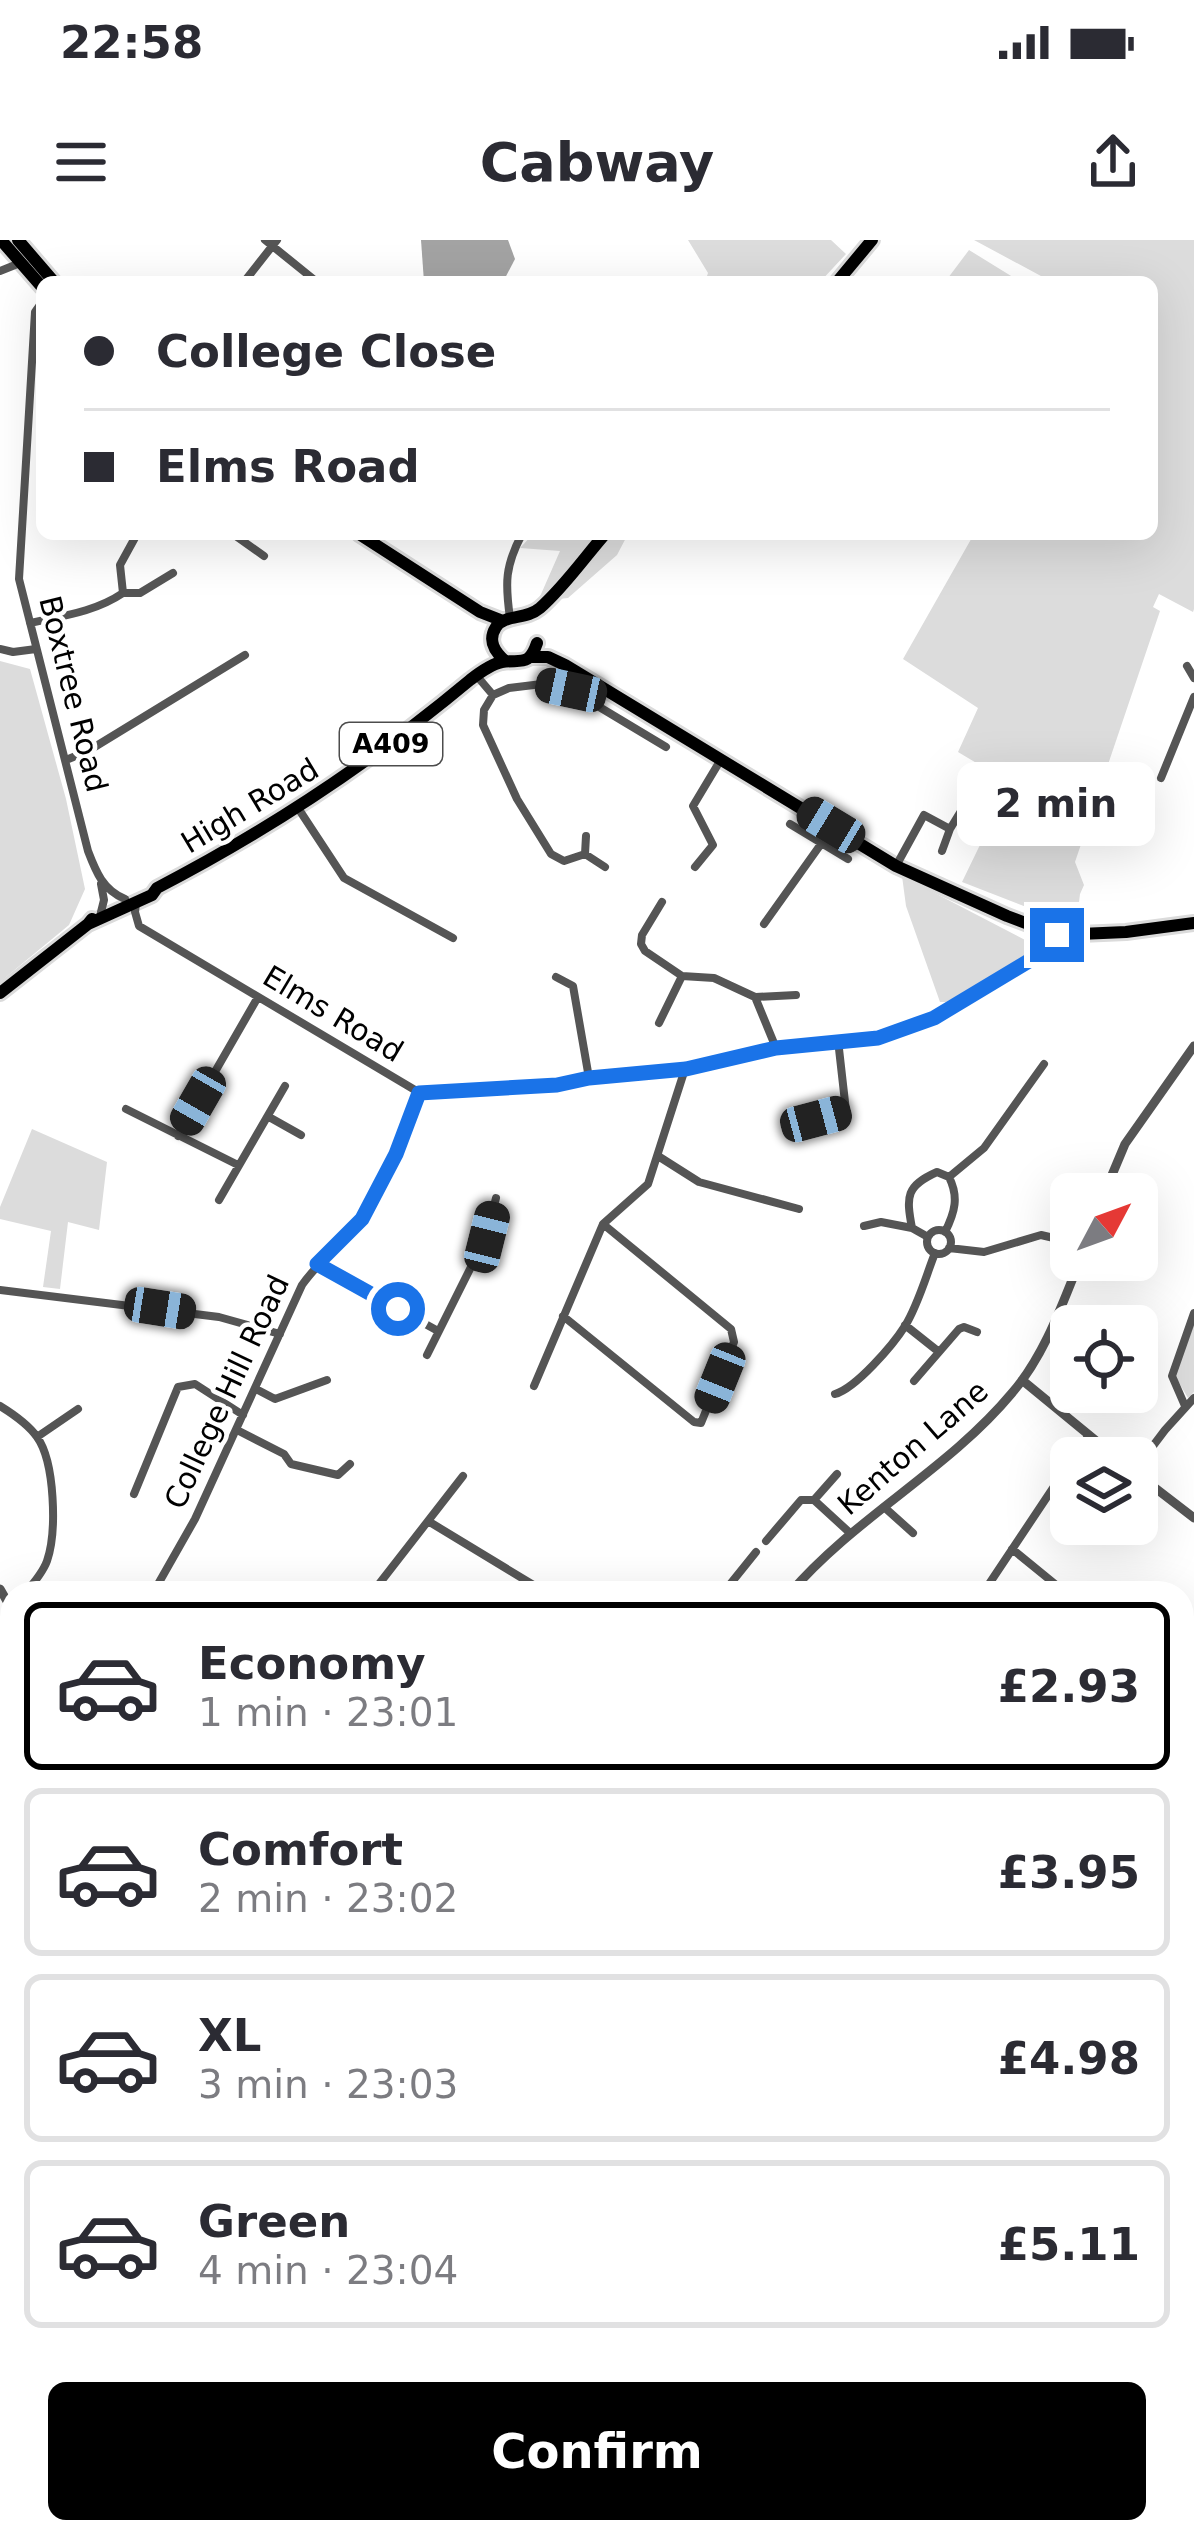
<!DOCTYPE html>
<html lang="en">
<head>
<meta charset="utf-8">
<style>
  :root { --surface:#fff; --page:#f2f2f3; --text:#2b2b33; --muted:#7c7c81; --line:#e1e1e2; --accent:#000 }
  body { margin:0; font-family:"DejaVu Sans",sans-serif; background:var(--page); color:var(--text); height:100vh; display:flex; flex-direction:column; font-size:45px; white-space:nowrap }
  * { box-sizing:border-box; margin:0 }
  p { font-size:39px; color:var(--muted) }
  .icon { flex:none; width:66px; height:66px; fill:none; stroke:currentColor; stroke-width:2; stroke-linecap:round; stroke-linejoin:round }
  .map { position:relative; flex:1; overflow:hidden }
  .drawer { position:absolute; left:0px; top:1341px; width:1194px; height:963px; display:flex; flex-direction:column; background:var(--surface); border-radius:36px 36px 0 0; box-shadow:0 12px 48px #0002 }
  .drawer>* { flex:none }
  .top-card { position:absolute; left:36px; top:36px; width:1122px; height:264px; border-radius:18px; box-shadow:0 12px 48px #0002; display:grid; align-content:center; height:264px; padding:0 48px; background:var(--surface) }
  .needle { width:78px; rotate:49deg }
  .buttons { position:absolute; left:1050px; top:933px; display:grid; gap:24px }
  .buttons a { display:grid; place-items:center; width:108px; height:108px; border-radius:18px; background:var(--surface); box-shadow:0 12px 48px #0002; font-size:60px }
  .end { position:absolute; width:54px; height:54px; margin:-27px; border:15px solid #1a73e8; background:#fff; box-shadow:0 0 0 6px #fff }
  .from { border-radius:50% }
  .bubble { position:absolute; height:84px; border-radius:18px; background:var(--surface); box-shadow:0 12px 48px #0002; font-size:39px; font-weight:700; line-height:84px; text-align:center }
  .car { position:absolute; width:36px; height:72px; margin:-36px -18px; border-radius:15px; box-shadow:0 0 9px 3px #0007; background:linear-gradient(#222 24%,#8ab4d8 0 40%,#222 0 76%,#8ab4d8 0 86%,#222 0) }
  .top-card b { display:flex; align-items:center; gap:42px; height:114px; font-size:45px }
  .top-card b+b { border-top:3px solid var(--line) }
  .top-card i { width:30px; height:30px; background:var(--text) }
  ul { padding:21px 0 0; list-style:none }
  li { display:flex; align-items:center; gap:36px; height:168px; margin:0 24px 18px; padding:0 24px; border:6px solid var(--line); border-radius:18px }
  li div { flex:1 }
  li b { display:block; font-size:45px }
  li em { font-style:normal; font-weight:700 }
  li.current { border-color:var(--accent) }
  li>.icon { width:108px; height:108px; stroke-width:1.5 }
  .action { display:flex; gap:24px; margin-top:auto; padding:24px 48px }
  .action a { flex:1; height:138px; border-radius:18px; background:var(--accent); color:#fff; font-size:48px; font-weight:700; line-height:138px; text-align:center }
  .status { display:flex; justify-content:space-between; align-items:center; height:84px; padding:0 60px; background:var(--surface); direction:ltr }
  .status svg { height:33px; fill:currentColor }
  header { display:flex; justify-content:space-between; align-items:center; height:156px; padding:0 48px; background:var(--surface); font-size:54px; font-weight:700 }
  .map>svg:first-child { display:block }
  .green { fill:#dcdcdc }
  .water { fill:#a3a3a3 }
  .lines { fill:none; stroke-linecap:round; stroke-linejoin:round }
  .primary-casing { stroke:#dbdbdb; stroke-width:18 }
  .minor { stroke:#555; stroke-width:8 }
  .tertiary { stroke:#555; stroke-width:9 }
  .primary { stroke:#000; stroke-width:12 }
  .route { stroke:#1a73e8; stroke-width:15 }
  .labels { text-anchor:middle; stroke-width:9; stroke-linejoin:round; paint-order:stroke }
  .shield { fill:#fff; stroke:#4c4c4c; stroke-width:3 }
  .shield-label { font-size:27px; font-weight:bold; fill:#000 }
  .street-label { font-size:30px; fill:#000; stroke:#fff }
</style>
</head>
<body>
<div class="status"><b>22:58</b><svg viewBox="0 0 49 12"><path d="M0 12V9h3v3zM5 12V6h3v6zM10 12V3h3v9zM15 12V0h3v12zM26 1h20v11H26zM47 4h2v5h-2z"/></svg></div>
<header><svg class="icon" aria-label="menu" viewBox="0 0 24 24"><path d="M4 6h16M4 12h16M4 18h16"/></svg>Cabway<svg class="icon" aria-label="share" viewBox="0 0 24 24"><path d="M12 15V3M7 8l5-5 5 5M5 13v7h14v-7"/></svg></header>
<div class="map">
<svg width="1194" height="2302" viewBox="0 0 1194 2302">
  <rect width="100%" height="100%" fill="#fff"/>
  <path class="green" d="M688 0H831L846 14 820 42H705L708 33Z
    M974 0H1194V369L1193 372 1159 354 1153 367 1160 371 1075 622 1084 645 1080 654 1077 679 1052 677 962 642 1010 543 958 512 978 468 903 419 974 294H1152V42H1052Z
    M969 10 1021 42H945Z
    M533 294H628L617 315 568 358 538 361 560 311 520 308Z
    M0 421 30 429 66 559 85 649 69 685 0 742Z
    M902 636 1029 702 1032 715 1011 729 946 762H940L906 666Z
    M32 889 107 922 99 990 68 982 60 1049 43 1047 51 991 0 979V967Z
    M1194 1084V1152L1188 1158 1175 1136Z
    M1188 1485 1194 1489V2302H1031L1025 2292H1182V1493Z
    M438 2292H561L557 2302H457Z"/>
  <path class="water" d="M421 0H508L515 19 503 42H424Z"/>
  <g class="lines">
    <g class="primary-casing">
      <path id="primary" d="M1 0 42 47
        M18 0 54 42
        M837 42 872 0
        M359 294 480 372 503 381
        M530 417H548L565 425 896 626 1007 676 1057 695 1126 692 1194 683
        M505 421C495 412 487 401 496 387 505 374 526 380 540 368 564 347 584 318 605 294
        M88 684 152 655 157 648C269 590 373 521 470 440 479 433 491 424 502 422 521 419 529 427 537 403
        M0 753 88 684 92 679"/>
    </g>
    <path class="minor" d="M265 0 317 42
      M0 31 20 23
      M244 42 277 0
      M42 62 35 72 19 339 88 611C96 632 103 650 125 659
      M233 294 264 316
      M123 353H140L173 333
      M510 378C505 343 505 326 522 294
      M30 383C62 376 95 372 123 353L120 325 137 294
      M0 409 13 412 36 409
      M1187 426 1194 438
      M476 435 493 455
      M66 520 88 511 245 415
      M1161 538 1194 457
      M298 568 344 638 453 698
      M790 584 848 619
      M586 596 585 614 564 621 551 614 517 559 483 485 484 470 493 455 509 448 542 444 571 450 666 507
      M942 611 950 589 972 553
      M585 614 605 627
      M896 626 924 575 950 589
      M695 627 713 605 693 566 720 521
      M136 662 135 672 139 686 420 853 558 845 589 838 685 829 776 808 878 798 934 778 1052 707 1056 696
      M662 662 642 695 641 704 645 711 682 736 714 738 755 757 776 808
      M101 672 104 660 101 644
      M764 684 821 604
      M556 737 573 746 589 838
      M756 757 796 755
      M659 783 682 736
      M126 869 238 925
      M269 877 301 895
      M816 879 846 871 838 800
      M178 896 258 757
      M658 916 699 942 799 969
      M949 937 984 908 1044 824
      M219 960 285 846
      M864 986 881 982 912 988
      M927 1002a12 12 0 1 1 24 0a12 12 0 1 1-24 0Z
      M945 992C955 972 959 957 949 937
      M928 997 912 988C906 956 906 946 937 932L949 937
      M949 1008 984 1012 1041 995 1071 1002
      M317 1024 438 1091
      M0 1050 219 1077 280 1094
      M563 1076 694 1182 701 1183 734 1102 731 1089 603 984
      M905 1085 939 1112
      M427 1115 486 997 496 958
      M914 1141 959 1089 964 1087 977 1092
      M534 1146 603 984 648 944 685 829
      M256 1149 275 1159 327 1140
      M835 1154C856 1148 893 1105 905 1086 918 1065 926 1036 935 1013
      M0 1166C13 1174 28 1184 37 1197 55 1222 57 1292 47 1321 43 1332 33 1344 25 1353
      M1185 1166 1172 1136 1194 1073
      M237 1190 284 1214 291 1224 338 1235 350 1224
      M37 1197 78 1169
      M1073 1218 1089 1195
      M1137 1227 1165 1190 1194 1158
      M134 1254 178 1147 195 1144 243 1175
      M814 1260 850 1293
      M884 1267 913 1293
      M428 1281 540 1349V1353
      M766 1301 801 1260H814L837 1234
      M1012 1309 1066 1353
      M153 1353 195 1279 302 1045C319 1021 341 1004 360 982 385 952 405 890 420 853
      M372 1353 463 1236
      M723 1353 756 1312
      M983 1353 1071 1221
      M1182 1407 1194 1415
      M0 1516 12 1521
      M0 1530 6 1518
      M0 1735 12 1719
      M0 2029 12 2021
      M0 2044 12 2063
      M0 2175 12 2167
      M73 2292 96 2301
      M793 2292 799 2302
      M941 2292 946 2302
      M169 2302 173 2292
      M221 2302 224 2292
      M621 2302 625 2292"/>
    <path class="tertiary" d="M1104 954 1125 904 1194 806
      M1022 1140 1117 1218
      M1137 1234 1194 1278
      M0 1349 12 1370
      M790 1353C855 1277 948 1230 1012 1153 1044 1116 1062 1065 1080 1020
      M357 2302 362 2292"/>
    <use href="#primary" class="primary"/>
  </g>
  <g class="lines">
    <path class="route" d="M398 1069 317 1024 362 979 396 914 419 853 557 845 589 838 686 829 776 808 878 798 934 778 1052 707 1057 695"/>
  </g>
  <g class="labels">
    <rect class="shield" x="340" y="483" width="102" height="42" rx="9"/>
    <g class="shield-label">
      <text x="391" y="513">A409</text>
    </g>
    <g class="street-label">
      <text transform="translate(73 454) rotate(76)" y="10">Boxtree Road</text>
      <text transform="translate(250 566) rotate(-31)" y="10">High Road</text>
      <text transform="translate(333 774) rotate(31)" y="10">Elms Road</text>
      <text transform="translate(227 1152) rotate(-65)" y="10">College Hill Road</text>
      <text transform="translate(913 1208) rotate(-41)" y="10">Kenton Lane</text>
    </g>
  </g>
</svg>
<div class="buttons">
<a><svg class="needle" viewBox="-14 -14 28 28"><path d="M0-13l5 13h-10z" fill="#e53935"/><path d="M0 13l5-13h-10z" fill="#7c7c81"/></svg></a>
<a><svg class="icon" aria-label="locate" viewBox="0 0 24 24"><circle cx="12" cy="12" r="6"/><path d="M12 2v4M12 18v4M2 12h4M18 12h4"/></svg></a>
<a><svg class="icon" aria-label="layers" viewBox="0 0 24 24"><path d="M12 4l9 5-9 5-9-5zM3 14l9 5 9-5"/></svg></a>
</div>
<i class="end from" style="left:398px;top:1069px"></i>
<i class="end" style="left:1057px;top:695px"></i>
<div class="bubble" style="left:957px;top:522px;width:198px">2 min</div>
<i class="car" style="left:571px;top:450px;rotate:282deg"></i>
<i class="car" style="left:831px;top:585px;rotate:301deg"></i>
<i class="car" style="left:198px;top:861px;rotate:210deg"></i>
<i class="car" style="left:816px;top:879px;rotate:75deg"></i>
<i class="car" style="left:487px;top:997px;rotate:14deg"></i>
<i class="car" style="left:160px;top:1068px;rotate:99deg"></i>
<i class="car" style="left:720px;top:1138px;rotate:202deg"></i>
<div class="top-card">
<b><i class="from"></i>College Close</b>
<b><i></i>Elms Road</b>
</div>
<section class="drawer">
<ul>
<li class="current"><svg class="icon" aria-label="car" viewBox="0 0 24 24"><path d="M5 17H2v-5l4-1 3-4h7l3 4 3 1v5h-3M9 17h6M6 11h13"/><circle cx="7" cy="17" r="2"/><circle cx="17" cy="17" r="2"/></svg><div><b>Economy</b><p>1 min · 23:01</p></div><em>£2.93</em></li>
<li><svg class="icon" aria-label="car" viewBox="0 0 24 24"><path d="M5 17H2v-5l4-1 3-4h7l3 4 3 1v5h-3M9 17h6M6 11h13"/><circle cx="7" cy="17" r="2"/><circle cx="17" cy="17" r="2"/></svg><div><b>Comfort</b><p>2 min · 23:02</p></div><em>£3.95</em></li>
<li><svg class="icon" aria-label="car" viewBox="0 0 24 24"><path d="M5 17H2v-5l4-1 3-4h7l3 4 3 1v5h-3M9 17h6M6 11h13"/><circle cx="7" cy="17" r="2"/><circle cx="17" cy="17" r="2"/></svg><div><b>XL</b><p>3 min · 23:03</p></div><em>£4.98</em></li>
<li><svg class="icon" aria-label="car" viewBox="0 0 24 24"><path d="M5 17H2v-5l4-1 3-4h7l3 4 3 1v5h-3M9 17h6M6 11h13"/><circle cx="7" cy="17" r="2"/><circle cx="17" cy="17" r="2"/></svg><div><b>Green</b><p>4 min · 23:04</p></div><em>£5.11</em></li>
</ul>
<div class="action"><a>Confirm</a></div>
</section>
</div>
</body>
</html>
